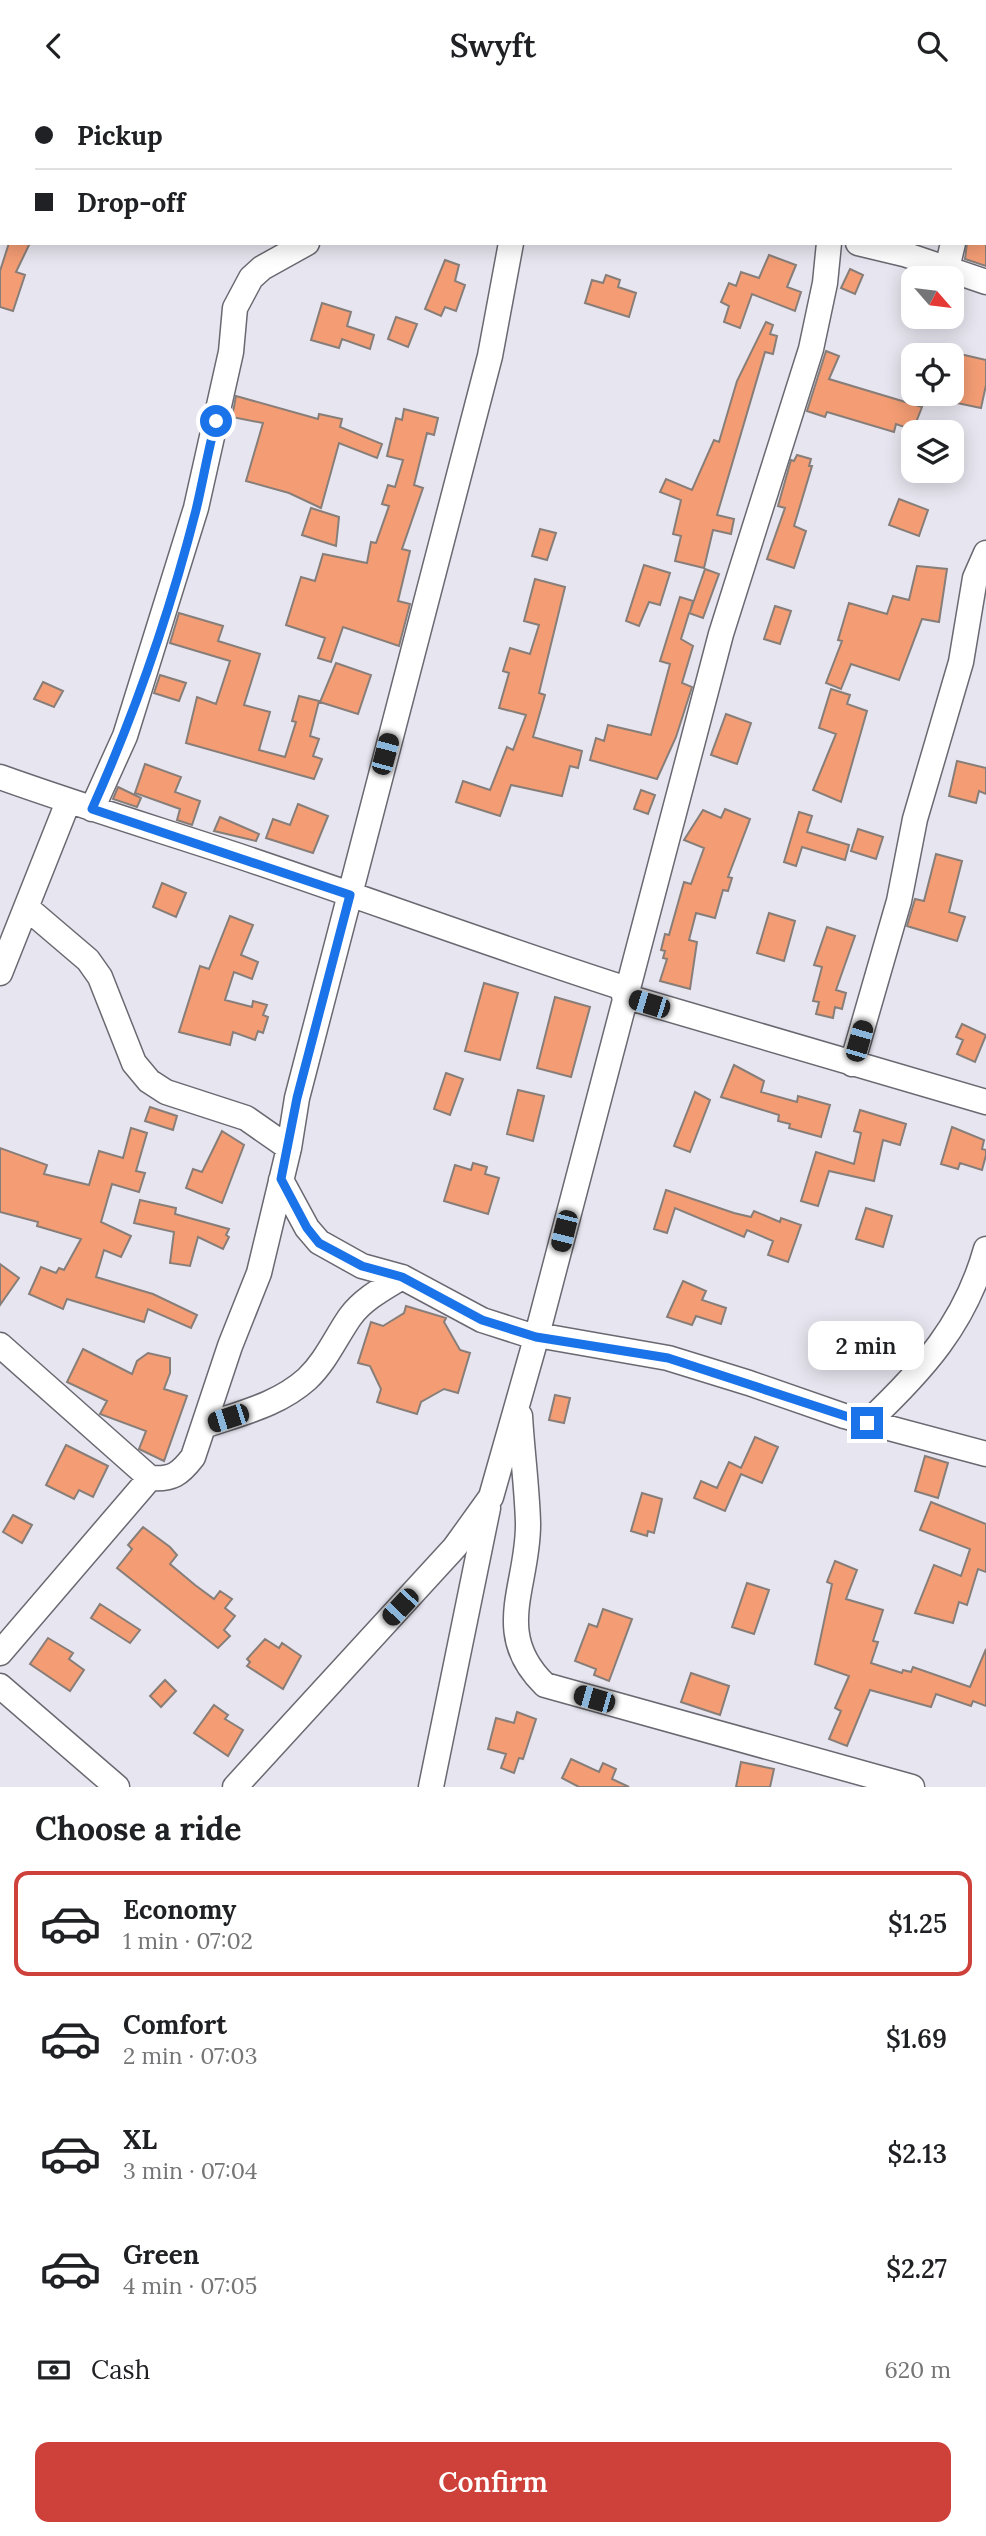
<!DOCTYPE html>
<html lang="en">
<head>
<meta charset="utf-8">
<style>
  :root { --surface:#fff; --page:#f2f2f2; --text:#202124; --muted:#757577; --line:#e0e0e0; --accent:#ce403a }
  body { margin:0; font-family:Lora,serif; background:var(--page); color:var(--text); height:100vh; display:flex; flex-direction:column; font-size:26px; white-space:nowrap }
  * { box-sizing:border-box; margin:0 }
  p { font-size:23px; color:var(--muted) }
  .icon { flex:none; width:38px; height:38px; fill:none; stroke:currentColor; stroke-width:2; stroke-linecap:round; stroke-linejoin:round }
  .map { position:relative; height:1696px; overflow:hidden }
  .panel { display:flex; flex-direction:column; background:var(--surface); flex:1 }
  .panel>* { flex:none }
  .top-card { position:absolute; left:0px; top:0px; width:987px; height:154px; box-shadow:0 4px 18px #0003; display:grid; align-content:center; height:154px; padding:0 35px; background:var(--surface) }
  .needle { width:46px; rotate:118deg }
  .fabs { position:absolute; left:901px; top:175px; display:grid; gap:14px }
  .fabs a { display:grid; place-items:center; width:63px; height:63px; border-radius:14px; background:var(--surface); box-shadow:0 4px 18px #0003; font-size:35px }
  .end { position:absolute; width:32px; height:32px; margin:-16px; border:9px solid #1a73e8; background:#fff; box-shadow:0 0 0 4px #fff }
  .from { border-radius:50% }
  .bubble { position:absolute; height:49px; border-radius:14px; background:var(--surface); box-shadow:0 4px 18px #0003; font-size:23px; font-weight:600; line-height:49px; text-align:center }
  .car { position:absolute; width:21px; height:42px; margin:-21px -10px; border-radius:9px; box-shadow:0 0 5px 2px #0007; background:linear-gradient(#222 24%,#8ab4d8 0 40%,#222 0 76%,#8ab4d8 0 86%,#222 0) }
  .top-card b { display:flex; align-items:center; gap:24px; height:66px; font-size:26px }
  .top-card b+b { border-top:2px solid var(--line) }
  .top-card i { width:18px; height:18px; background:var(--text) }
  ul { padding:0; list-style:none }
  li { display:flex; align-items:center; gap:21px; height:105px; margin:0 14px 10px; padding:0 21px; border:4px solid transparent; border-radius:14px }
  li div { flex:1 }
  li b { display:block; font-size:26px }
  li em { font-style:normal; font-weight:600 }
  li.current { border-color:var(--accent) }
  li>.icon { width:63px; height:63px; stroke-width:1.5 }
  h2 { padding:0 35px; font-size:32px; line-height:84px }
  .pay { display:flex; align-items:center; gap:18px; height:77px; padding:0 35px; font-size:26px }
  .pay p { margin-inline-start:auto }
  .action { display:flex; gap:14px; margin-top:auto; padding:14px 35px }
  .action a { flex:1; height:80px; border-radius:14px; background:var(--accent); color:#fff; font-size:28px; font-weight:600; line-height:80px; text-align:center }
  header { display:flex; justify-content:space-between; align-items:center; height:91px; padding:0 35px; background:var(--surface); font-size:32px; font-weight:600 }
  .map>svg:first-child { display:block }
  .building { fill:#f49d74; stroke:#887e79; stroke-width:2 }
  .lines { fill:none; stroke-linecap:round; stroke-linejoin:round }
  .minor-casing { stroke:#6a6871; stroke-width:27 }
  .minor { stroke:#fff; stroke-width:24 }
  .route { stroke:#1a73e8; stroke-width:9 }
</style>
</head>
<body>
<header><svg class="icon" aria-label="back" viewBox="0 0 24 24"><path d="M15 5l-7 7 7 7"/></svg>Swyft<svg class="icon" aria-label="search" viewBox="0 0 24 24"><circle cx="10" cy="10" r="6"/><path d="M15 15l6 6"/></svg></header>
<div class="map">
<svg width="986" height="1696" viewBox="0 0 986 1696">
  <rect width="100%" height="100%" fill="#e7e5ef"/>
  <path class="building" d="M9 152H30L16 181 25 184 13 220 0 216V180Z
    M967 152H986V175L965 168Z
    M769 164 796 174 787 196 801 201 795 220 752 203 740 237 724 231 729 215 721 211 729 192 736 195 741 181 759 187Z
    M445 169 459 174 455 190 465 194 456 220 445 216 441 225 425 218Z
    M850 178 863 184 855 203 841 197Z
    M606 184 620 189 618 196 636 202 629 226 585 212 592 189 603 192Z
    M322 212 351 221 347 235 374 244 370 258 342 248 339 257 311 249Z
    M396 226 417 233 408 256 388 248Z
    M766 231 773 234 770 243 777 245 773 263 765 261 717 424 734 428 731 443 713 439 704 477 675 470 681 445 673 443 681 409 660 401 666 388 692 399 714 349 719 351 737 290Z
    M826 260 839 265 829 288 922 316 913 339 896 333 894 341 827 321 825 326 807 320Z
    M960 263 986 269V294L981 317 952 311V281L956 282Z
    M236 305 318 328 319 323 342 328 340 336 382 353 377 367 339 352 321 417 289 402 246 390 263 332 232 326Z
    M404 318 438 327 434 344 427 342 414 394 423 397 402 458 410 460 398 510 410 513 399 555 343 536 331 571 318 567 325 547 286 534 301 486 315 490 323 463 367 472 371 451 376 452 389 415 382 413 388 394 395 396 403 369 387 365 396 327 402 329Z
    M797 364 811 368 809 375H812L794 435 806 440 794 477 767 468 785 417 778 415 791 369 794 370Z
    M899 408 928 419 919 445 889 434Z
    M311 417 339 426 336 455 302 444Z
    M540 438 556 442 547 469 532 465Z
    M644 474 670 482 660 514 649 511 639 535 626 530Z
    M917 475 947 478 939 531 922 528 899 589 851 573 841 598 826 592 842 550 838 549 849 512 887 523 893 505 909 509Z
    M705 478 719 483 703 527 689 522 681 548 693 555 682 592 692 596 676 646 657 688 590 669 596 647 604 650 608 634 651 644 670 573 660 570 680 506 693 510 690 521Z
    M535 488 565 496 539 602 545 604 533 646 582 660 578 677 570 675 562 705 511 694 500 725 456 711 463 690 490 699 507 656 513 659 526 624 499 617 509 582 503 580 510 557 530 563 539 534 524 530Z
    M775 515 791 520 780 553 764 548Z
    M179 522 223 535 218 550 260 563 244 614 270 621 259 659 285 666 296 631 292 630 299 605 319 610 310 645 319 648 313 665 322 668 314 688 186 652 197 606 216 613 230 570 170 552Z
    M336 572 371 584 358 623 320 611Z
    M160 584 186 592 179 610 154 602Z
    M43 591 63 600 54 616 34 608Z
    M831 598 850 604 847 613 867 620 841 711 813 699 836 643 819 637Z
    M726 623 751 632 737 673 711 664Z
    M957 670 986 677V703L979 700 976 712 949 705Z
    M145 673 181 686 175 701 200 710 192 734 177 729 180 718 135 702Z
    M118 696 141 707 137 716 113 708Z
    M641 699 655 704 648 723 634 718Z
    M298 713 328 725 313 762 266 747 273 728 290 734Z
    M725 718 750 728 728 786 732 787 728 800 723 799 715 827 696 822 689 849 697 851 690 898 660 890 667 868 663 867 665 860 661 859 665 843 669 844 684 791 691 793 704 757 684 749 703 719 721 727Z
    M799 721 812 725 807 741 849 754 845 769 802 756 796 775 784 771Z
    M220 726 259 743 256 750 214 740Z
    M858 738 883 746 876 768 851 760Z
    M936 763 962 770 949 821 965 826 957 850 907 835 915 808 924 810Z
    M162 792 186 802 176 826 153 816Z
    M769 822 795 830 784 870 757 862Z
    M230 825 253 834 241 864 258 871 252 888 234 881 225 909 252 916 253 910 267 914 263 924 268 926 263 942 258 940 255 949 233 941 230 954 179 941 200 875 209 878Z
    M827 836 855 845 836 899 846 902 842 918 835 916 833 927 816 923 819 911 813 910 822 876 814 874Z
    M484 892 518 902 500 969 465 960Z
    M555 906 590 916 571 986 537 977Z
    M962 933 986 944 975 971 957 963 963 949 956 946Z
    M734 974 764 990 761 1001 797 1011 798 1005 830 1014 821 1046 789 1037 790 1033 778 1030 779 1024 721 1006Z
    M446 982 463 988 450 1024 434 1018Z
    M518 999 544 1005 533 1050 507 1043Z
    M695 1001 710 1009 690 1061 674 1055Z
    M150 1016 177 1025 173 1039 145 1030Z
    M860 1019 906 1033 900 1054 883 1049 874 1090 829 1080 818 1115 801 1110 816 1061 854 1073 861 1042 854 1040Z
    M952 1036 984 1049 982 1058 986 1059V1064L982 1079 960 1072 958 1078 941 1073Z
    M131 1037 147 1042 136 1080 145 1082 139 1101 112 1093 101 1131 131 1145 121 1166 104 1159 96 1186 153 1203 197 1224 191 1237 148 1218 144 1231 67 1208 63 1218 29 1203 41 1176 56 1182 59 1177 64 1179 81 1148 37 1135 38 1131 0 1121V1057L47 1074 44 1083 89 1094 99 1060 123 1067Z
    M222 1040 244 1054 222 1112 186 1097 193 1078 202 1081Z
    M473 1072 487 1076 485 1083 499 1087 488 1123 444 1110 455 1074 471 1079Z
    M666 1099 734 1122 751 1126 754 1120 780 1131 781 1127 801 1134 788 1171 768 1164 773 1150 747 1139 744 1146 675 1117 667 1142 654 1138Z
    M140 1109 176 1117 175 1123 229 1138 226 1144 229 1146 223 1158 198 1146 190 1175 170 1172 174 1141 134 1132Z
    M866 1117 892 1125 883 1156 856 1148Z
    M0 1173 19 1187 0 1214Z
    M683 1190 706 1200 702 1209 726 1217 721 1233 696 1225 692 1234 667 1226Z
    M406 1215 446 1227 444 1231 460 1259 470 1262 458 1302 444 1298 421 1311 417 1323 377 1311 381 1298 370 1275 358 1272 371 1231 383 1235 404 1222Z
    M83 1258 132 1283 137 1270 148 1262 170 1267V1282L164 1298 187 1305 164 1370 139 1358 146 1340 100 1323 107 1310 67 1291Z
    M555 1304 570 1307 564 1332 549 1329Z
    M755 1346 778 1356 762 1392 741 1383 725 1420 694 1407 701 1390 717 1397 729 1371 741 1377Z
    M66 1354 108 1375 93 1406 79 1399 74 1408 46 1394Z
    M925 1365 948 1372 938 1407 915 1400Z
    M642 1402 662 1408 654 1442 648 1440 647 1445 631 1440Z
    M931 1411 986 1433V1481L978 1478 967 1514 959 1511 953 1532 915 1522 934 1474 961 1485 970 1458 920 1439Z
    M13 1424 32 1434 22 1452 3 1441Z
    M143 1436 170 1456 177 1464 170 1473 195 1494 214 1508 220 1500 232 1508 225 1517 235 1525 224 1539 230 1545 218 1557 117 1477 132 1458 128 1454Z
    M835 1470 857 1479 846 1508 883 1519 873 1550 878 1551 871 1572 902 1582 903 1579 911 1581 913 1576 970 1596 986 1558V1615L973 1610 971 1615 936 1603 931 1616 870 1599 847 1655 829 1648 841 1620 835 1617 849 1585 815 1573 832 1493 827 1491Z
    M747 1492 769 1499 754 1543 732 1536Z
    M100 1513 140 1539 130 1552 91 1527Z
    M603 1518 632 1528 609 1590 594 1584 596 1578 575 1570 589 1533 597 1536Z
    M48 1547 73 1562 69 1568 84 1579 70 1600 30 1573Z
    M265 1548 279 1557 282 1552 301 1565 283 1598 247 1575 250 1571 247 1568Z
    M691 1582 729 1595 720 1624 681 1611Z
    M165 1589 176 1600 161 1616 150 1605Z
    M214 1614 228 1624 225 1628 243 1639 228 1665 194 1642Z
    M517 1621 536 1628 523 1668 519 1667 514 1682 501 1677 506 1663 488 1658 496 1627 514 1632Z
    M571 1668 599 1681 603 1672 616 1678 612 1688 629 1696H579L562 1687Z
    M741 1671 774 1678 770 1696H736Z"/>
  <g class="lines">
    <g class="minor-casing">
      <path id="minor" d="M391 2 392 0
        M486 2 488 0
        M586 2 587 0
        M865 2 866 0
        M985 50 986 49
        M0 59H2
        M858 152 904 163 986 191
        M947 178 953 152
        M0 686C78 714 157 738 236 764 367 808 496 856 627 898
        M92 718 125 645 196 417 231 261 235 217 251 187 262 177 307 152
        M27 817 88 869 100 886 134 972 149 990 166 1001 246 1027 289 1057
        M0 882 68 711
        M624 905 986 1011
        M852 973 899 810 915 728 961 571 975 487 986 462
        M281 1089 307 1137 319 1151 362 1175 402 1186 482 1229 535 1246
        M537 1244 668 1267 749 1292 844 1325 986 1363
        M0 1254 150 1387C172 1389 180 1383 193 1366L230 1255 259 1182 289 1057 297 1007 490 265 511 152
        M520 1325C522 1360 527 1396 528 1432 529 1494 491 1542 545 1594L912 1696
        M867 1332C923 1279 965 1233 986 1158
        M204 1335C241 1322 278 1314 307 1288 326 1270 336 1246 350 1226 363 1208 384 1197 402 1186
        M0 1562 150 1387
        M0 1595 117 1696
        M235 1696 455 1456 491 1406 537 1244 721 543 811 258 825 192 829 152
        M431 1696 488 1417"/>
    </g>
    <use href="#minor" class="minor"/>
  </g>
  <g class="lines">
    <path class="route" d="M216 330C208 359 203 390 196 419 170 521 135 622 92 718L350 804 297 1007 281 1088 307 1137 319 1152 362 1175 402 1186 482 1229 536 1246 668 1267 867 1332"/>
  </g>
</svg>
<div class="fabs">
<a><svg class="needle" viewBox="-14 -14 28 28"><path d="M0-13l5 13h-10z" fill="#e53935"/><path d="M0 13l5-13h-10z" fill="#757577"/></svg></a>
<a><svg class="icon" aria-label="locate" viewBox="0 0 24 24"><circle cx="12" cy="12" r="6"/><path d="M12 2v4M12 18v4M2 12h4M18 12h4"/></svg></a>
<a><svg class="icon" aria-label="layers" viewBox="0 0 24 24"><path d="M12 4l9 5-9 5-9-5zM3 14l9 5 9-5"/></svg></a>
</div>
<i class="end from" style="left:216px;top:330px"></i>
<i class="end" style="left:867px;top:1332px"></i>
<div class="bubble" style="left:808px;top:1230px;width:116px">2 min</div>
<i class="car" style="left:385px;top:663px;rotate:15deg"></i>
<i class="car" style="left:649px;top:913px;rotate:287deg"></i>
<i class="car" style="left:859px;top:950px;rotate:16deg"></i>
<i class="car" style="left:564px;top:1140px;rotate:194deg"></i>
<i class="car" style="left:228px;top:1327px;rotate:252deg"></i>
<i class="car" style="left:400px;top:1516px;rotate:223deg"></i>
<i class="car" style="left:594px;top:1608px;rotate:286deg"></i>
<div class="top-card">
<b><i class="from"></i>Pickup</b>
<b><i></i>Drop-off</b>
</div>
</div>
<section class="panel">
<h2>Choose a ride</h2>
<ul>
<li class="current"><svg class="icon" aria-label="car" viewBox="0 0 24 24"><path d="M5 17H2v-5l4-1 3-4h7l3 4 3 1v5h-3M9 17h6M6 11h13"/><circle cx="7" cy="17" r="2"/><circle cx="17" cy="17" r="2"/></svg><div><b>Economy</b><p>1 min · 07:02</p></div><em>$1.25</em></li>
<li><svg class="icon" aria-label="car" viewBox="0 0 24 24"><path d="M5 17H2v-5l4-1 3-4h7l3 4 3 1v5h-3M9 17h6M6 11h13"/><circle cx="7" cy="17" r="2"/><circle cx="17" cy="17" r="2"/></svg><div><b>Comfort</b><p>2 min · 07:03</p></div><em>$1.69</em></li>
<li><svg class="icon" aria-label="car" viewBox="0 0 24 24"><path d="M5 17H2v-5l4-1 3-4h7l3 4 3 1v5h-3M9 17h6M6 11h13"/><circle cx="7" cy="17" r="2"/><circle cx="17" cy="17" r="2"/></svg><div><b>XL</b><p>3 min · 07:04</p></div><em>$2.13</em></li>
<li><svg class="icon" aria-label="car" viewBox="0 0 24 24"><path d="M5 17H2v-5l4-1 3-4h7l3 4 3 1v5h-3M9 17h6M6 11h13"/><circle cx="7" cy="17" r="2"/><circle cx="17" cy="17" r="2"/></svg><div><b>Green</b><p>4 min · 07:05</p></div><em>$2.27</em></li>
</ul>
<div class="pay"><svg class="icon" aria-label="cash" viewBox="0 0 24 24"><path d="M3 7h18v10H3z"/><circle cx="12" cy="12" r="2"/></svg>Cash<p>620 m</p></div>
<div class="action"><a>Confirm</a></div>
</section>
</body>
</html>
